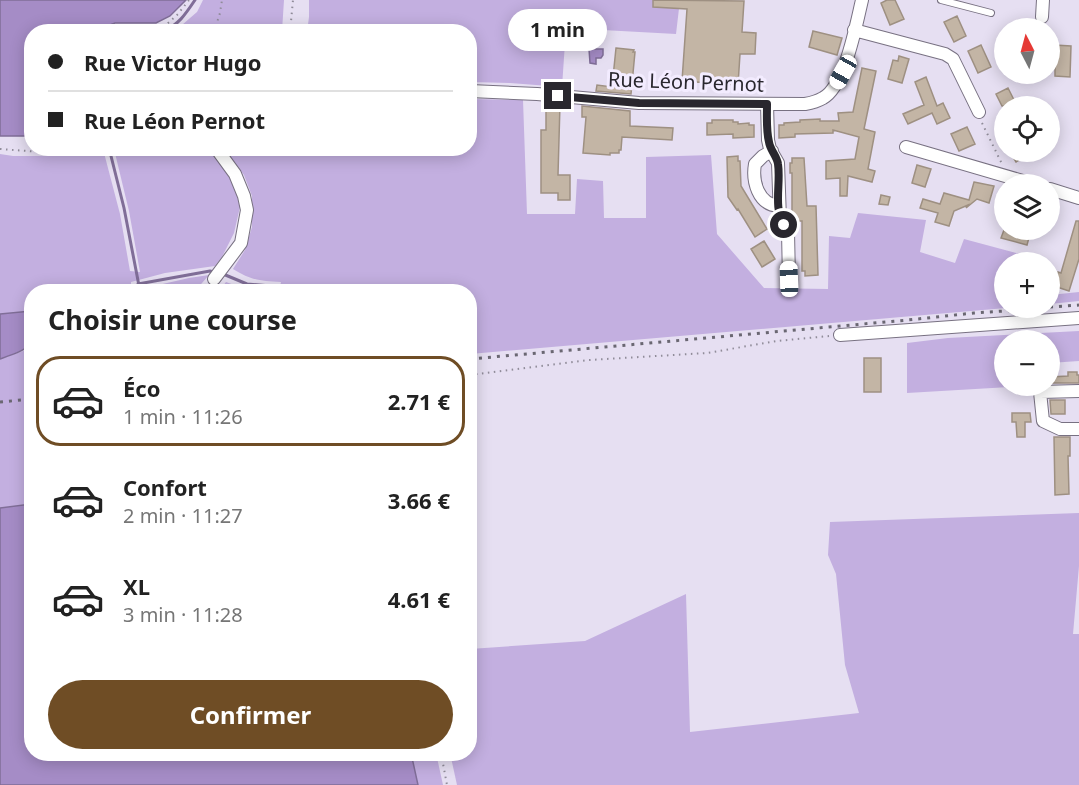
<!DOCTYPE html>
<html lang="fr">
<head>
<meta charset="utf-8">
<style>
  :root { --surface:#fff; --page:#f6f6f6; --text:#222; --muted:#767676; --line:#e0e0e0; --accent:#6f4d25 }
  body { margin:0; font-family:"Noto Sans",sans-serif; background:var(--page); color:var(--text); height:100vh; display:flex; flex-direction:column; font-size:22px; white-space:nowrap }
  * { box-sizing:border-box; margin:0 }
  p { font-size:20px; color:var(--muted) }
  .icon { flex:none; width:33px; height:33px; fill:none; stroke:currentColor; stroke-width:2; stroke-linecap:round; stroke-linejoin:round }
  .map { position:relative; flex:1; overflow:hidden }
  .drawer { position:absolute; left:24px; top:284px; width:453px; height:477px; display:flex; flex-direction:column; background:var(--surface); border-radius:24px; box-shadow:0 3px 15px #0003 }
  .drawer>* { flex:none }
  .hud { position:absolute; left:24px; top:24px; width:453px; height:132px; border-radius:24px; box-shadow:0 3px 15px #0003; display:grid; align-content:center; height:132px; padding:0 24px; background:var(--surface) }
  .needle { width:39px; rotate:354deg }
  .tools { position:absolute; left:994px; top:18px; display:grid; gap:12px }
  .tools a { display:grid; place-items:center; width:66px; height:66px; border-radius:50%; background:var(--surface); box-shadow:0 3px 15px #0003; font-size:30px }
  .end { position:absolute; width:27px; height:27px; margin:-14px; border:8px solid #29272e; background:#fff; box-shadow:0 0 0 3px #fff }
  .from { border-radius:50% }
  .bubble { position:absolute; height:42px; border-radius:21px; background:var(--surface); box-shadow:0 3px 15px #0003; font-size:20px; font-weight:700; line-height:42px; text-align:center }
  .car { position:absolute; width:18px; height:36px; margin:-18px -9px; border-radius:8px; box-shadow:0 0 4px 2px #0007; background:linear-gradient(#fff 24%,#345 0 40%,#fff 0 76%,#345 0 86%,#fff 0) }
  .hud b { display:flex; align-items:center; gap:21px; height:57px; font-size:22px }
  .hud b+b { border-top:2px solid var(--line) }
  .hud i { width:15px; height:15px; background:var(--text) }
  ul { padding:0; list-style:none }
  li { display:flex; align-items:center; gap:18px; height:90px; margin:0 12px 9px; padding:0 12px; border:3px solid transparent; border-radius:24px }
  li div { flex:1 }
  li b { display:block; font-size:22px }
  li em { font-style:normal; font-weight:700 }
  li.active { border-color:var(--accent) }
  li>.icon { width:54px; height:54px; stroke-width:1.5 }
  h2 { padding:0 24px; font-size:27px; line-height:72px }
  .action { display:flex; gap:12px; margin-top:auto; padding:12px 24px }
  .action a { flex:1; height:69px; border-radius:36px; background:var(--accent); color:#fff; font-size:24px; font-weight:700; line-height:69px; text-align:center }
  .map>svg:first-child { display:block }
  .green { fill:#c3afe0 }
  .water { fill:#a58cc6; stroke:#806e98; stroke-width:1.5 }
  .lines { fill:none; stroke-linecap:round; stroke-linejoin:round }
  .stream { stroke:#806e98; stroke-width:3 }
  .building { fill:#c3b5a5; stroke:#9e9082; stroke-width:1.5 }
  .lane-casing { stroke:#787182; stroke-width:8 }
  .street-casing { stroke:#787182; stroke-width:14 }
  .path { stroke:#908c99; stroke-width:2; stroke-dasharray:1.5 4.5; stroke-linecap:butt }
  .lane { stroke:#fff; stroke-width:6 }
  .street { stroke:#fff; stroke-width:12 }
  .rail { stroke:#6a6772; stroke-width:3; stroke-dasharray:3 6; stroke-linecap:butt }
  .route { stroke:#29272e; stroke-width:8 }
  .labels { text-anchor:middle; stroke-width:6; stroke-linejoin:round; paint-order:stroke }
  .street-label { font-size:20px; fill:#29272e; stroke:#f3ecff }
</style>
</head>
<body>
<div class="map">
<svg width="1079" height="785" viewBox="0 0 1079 785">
  <rect width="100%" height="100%" fill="#e6dff2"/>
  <path class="green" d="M203 0H284L282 31H175L197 12Z
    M309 0H680L676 34 566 28 562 87 510 83 470 82V32H307L309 17Z
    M470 99 523 100 527 214H575L577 179 603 181 604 218H646V157L711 155 717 234 764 288 828 289 829 236 850 238 858 213 926 220 920 252 955 263 964 239 1039 259 1038 262H1005V308H1006L470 354V291H279L281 282C259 281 251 280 233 269L245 250 252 227V196L244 175 224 149 470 148Z
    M84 149H103L120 214 130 271 140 272 129 211 114 149H212L235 187 240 207 234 233 222 257 215 266 165 273 131 282V291H32L31 311 0 314V154L13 156H50Z
    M209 275 195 291H146L145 288 189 278Z
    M226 282 245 289 262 291H219Z
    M1079 292V301L1050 304V295Z
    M1079 331V361L1050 363V340H1005V386H1026L907 393V343L948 338Z
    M31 341V393L28 404H32L31 504 0 508V359L26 350Z
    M1079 513V566L1073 634H1079V785H457L450 753H470V649L585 641 686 594 690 732 859 713 845 665 836 574 828 555 830 522Z
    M411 753H436L443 785H418Z"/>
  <path class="water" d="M0 0H186L170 16 156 23H115L94 31 32 32 31 136H0Z
    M589 49H603V55L601 58H596V64L590 63Z
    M31 311C32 348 36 346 0 359V314Z
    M31 504 32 753H411L418 785H0V508Z"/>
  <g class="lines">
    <path class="stream" d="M163 32C179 24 185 15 195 0
      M109 148 124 208 140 291
      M223 274 247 284 282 287
      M138 284 210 271 214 272"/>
  </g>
  <path class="building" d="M653 0 744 1 742 32 756 33 755 54H740L738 85 682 81 687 9 653 7Z
    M887 0H895L904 19 890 25 881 3Z
    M957 16 966 36 954 42 944 22Z
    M528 18 560 20 559 32 522 29 523 19Z
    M813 31 842 38 837 55 809 47Z
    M981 45 991 67 978 73 968 51Z
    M1054 45 1071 46 1070 77 1055 76V68H1054Z
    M616 48 634 50 633 52H635L631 94 596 91 597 85 612 87Z
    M899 56 909 59 902 83 888 79 893 60 898 61Z
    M862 68 876 71 864 129 875 132 868 169 875 171 872 182 848 176 847 196H840V178L826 179V161L855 159 859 137 833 130V133L795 134V137L779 138V125H784V123L800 122V120L820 119V121H839L838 113 853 112Z
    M926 77 937 106 943 103 950 118 937 124 932 113 908 124 903 114 924 105 915 82Z
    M1008 88 1017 106H1002L996 94Z
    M546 103 560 104 558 175H570V200H558V193H541V130H546Z
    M582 106 630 111V126L673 128 672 140 622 137 621 150H619V153H610V155L583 153 586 117H582Z
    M712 120H733V122H738V124L749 123V125H754V137L733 138V134L707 135V123H712Z
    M967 127 975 144 959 151 951 134Z
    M1010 152H1033L1016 162Z
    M738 156V161H740L741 186 767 229 755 237 738 209 737 210 728 197 727 157Z
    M792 158H804L807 206H816L818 275 805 276V271H802V221H794V216H792V173H790V163H792Z
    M917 165 931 169 925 187 912 183Z
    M974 182 994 186 989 203 977 199 966 208 968 205 954 211 949 226 935 222 938 213 920 208 923 199 940 204 944 193 969 200Z
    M881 195 890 197 888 205 879 204Z
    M1076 221H1079V259L1069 291 1054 286 1058 272 1061 273Z
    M1004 230H1031L1027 245 1001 238Z
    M764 241 775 259 762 267 751 249Z
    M864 358H881V392H864Z
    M1068 372H1077V375H1079V383H1050V377L1068 376Z
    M1050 400H1065V414H1051Z
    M1012 413H1030L1031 422H1025V437H1017L1016 422H1012Z
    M1054 437H1070V456H1068L1069 494 1055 495Z"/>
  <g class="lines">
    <g class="lane-casing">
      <path id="lane" d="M941 0 991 13"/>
    </g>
    <g class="street-casing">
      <path id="street" d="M1042 17 1043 0
        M854 30 945 54 953 59 979 112
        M470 91 537 94 639 103 805 104C811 103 818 101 823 98 845 86 856 25 862 0
        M767 104 768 140 770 149 778 163 780 219 788 232 789 279
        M906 147 1033 184
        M772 151 763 156 755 164C752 181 758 205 779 206
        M1050 189 1079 198
        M214 279 241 243 247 210 244 196 235 174 216 148
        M840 335 1079 318
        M1079 391 1040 392 1043 421 1060 429H1079"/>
    </g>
    <path class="path" d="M115 32 166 25 178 14 189 0
      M214 32 220 13 222 0
      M290 32 293 0
      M982 123 1002 164
      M0 149 41 152 57 148
      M470 375 589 360 707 353 777 341 829 336
      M441 753 447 785"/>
    <use href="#lane" class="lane"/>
    <use href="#street" class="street"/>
    <path class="rail" d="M1050 307 1079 305
      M470 359 908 320 974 313 1049 308
      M0 402 32 399"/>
  </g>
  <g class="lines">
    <path class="route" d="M558 96 639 103 767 104C767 117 766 130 769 142 770 150 777 156 778 164 781 183 773 208 784 225"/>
  </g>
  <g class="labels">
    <g class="street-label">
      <text transform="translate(686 82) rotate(2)" y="7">Rue Léon Pernot</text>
    </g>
  </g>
</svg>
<div class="tools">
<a><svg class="needle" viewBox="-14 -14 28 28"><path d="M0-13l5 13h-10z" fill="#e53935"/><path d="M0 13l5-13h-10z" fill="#767676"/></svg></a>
<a><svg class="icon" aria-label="locate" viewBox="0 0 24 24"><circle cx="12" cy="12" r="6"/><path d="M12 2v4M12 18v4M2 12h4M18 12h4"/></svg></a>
<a><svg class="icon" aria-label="layers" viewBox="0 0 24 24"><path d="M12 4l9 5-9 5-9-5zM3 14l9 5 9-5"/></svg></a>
<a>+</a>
<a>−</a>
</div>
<i class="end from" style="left:784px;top:225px"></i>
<i class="end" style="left:558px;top:96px"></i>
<div class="bubble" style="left:508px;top:9px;width:99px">1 min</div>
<i class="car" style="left:843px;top:72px;rotate:209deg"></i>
<i class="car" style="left:789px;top:279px;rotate:358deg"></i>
<div class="hud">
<b><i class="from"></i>Rue Victor Hugo</b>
<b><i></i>Rue Léon Pernot</b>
</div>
<section class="drawer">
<h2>Choisir une course</h2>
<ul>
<li class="active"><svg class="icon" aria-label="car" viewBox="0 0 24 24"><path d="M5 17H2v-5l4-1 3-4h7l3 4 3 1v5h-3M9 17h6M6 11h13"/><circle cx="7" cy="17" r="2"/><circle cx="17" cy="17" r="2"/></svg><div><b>Éco</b><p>1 min · 11:26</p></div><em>2.71 €</em></li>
<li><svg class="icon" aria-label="car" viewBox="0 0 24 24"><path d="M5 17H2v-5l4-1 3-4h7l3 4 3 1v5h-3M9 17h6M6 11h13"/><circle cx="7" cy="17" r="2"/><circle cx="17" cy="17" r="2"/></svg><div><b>Confort</b><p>2 min · 11:27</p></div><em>3.66 €</em></li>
<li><svg class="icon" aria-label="car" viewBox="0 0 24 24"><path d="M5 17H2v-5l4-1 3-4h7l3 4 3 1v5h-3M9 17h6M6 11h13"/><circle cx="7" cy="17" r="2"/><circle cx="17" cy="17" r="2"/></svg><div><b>XL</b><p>3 min · 11:28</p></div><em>4.61 €</em></li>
</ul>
<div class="action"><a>Confirmer</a></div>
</section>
</div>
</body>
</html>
